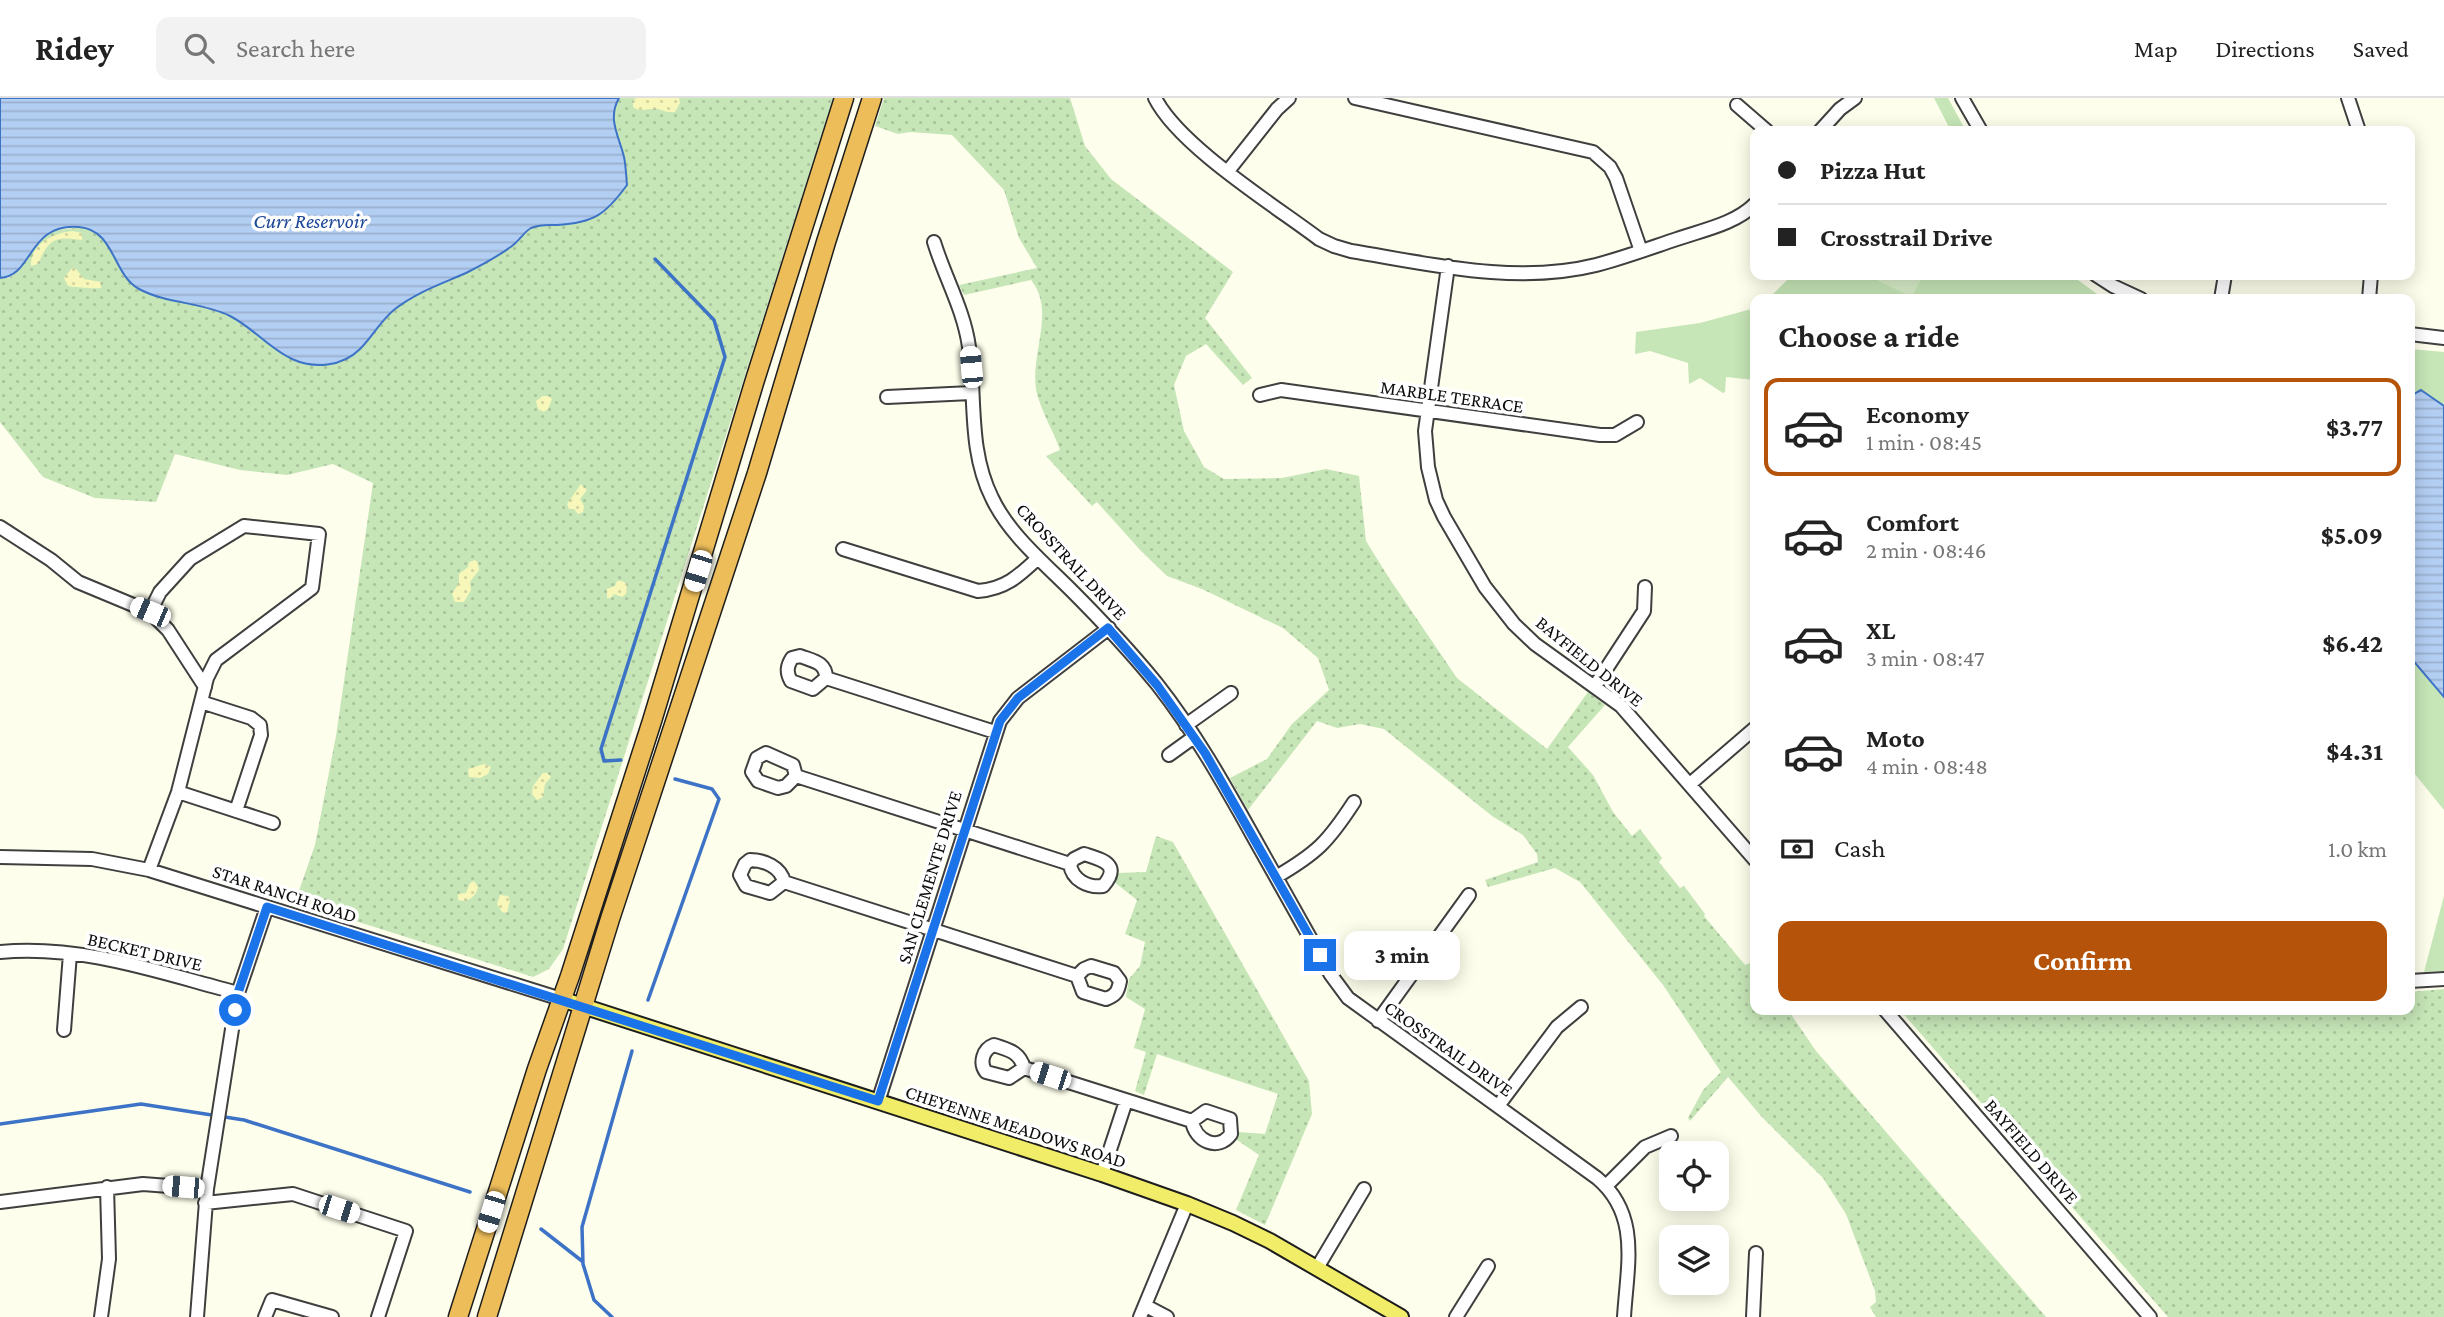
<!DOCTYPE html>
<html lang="en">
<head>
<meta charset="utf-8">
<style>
  :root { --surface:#fff; --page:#f2f2f2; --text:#222; --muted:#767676; --line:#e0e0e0; --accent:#b45309 }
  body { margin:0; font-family:"Crimson Pro",serif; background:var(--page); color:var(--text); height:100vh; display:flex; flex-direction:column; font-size:26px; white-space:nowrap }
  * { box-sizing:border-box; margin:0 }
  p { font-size:23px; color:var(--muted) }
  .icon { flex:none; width:38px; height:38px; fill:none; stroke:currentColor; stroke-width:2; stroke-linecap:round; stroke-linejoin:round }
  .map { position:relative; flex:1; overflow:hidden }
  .drawer { position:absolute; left:1750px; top:196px; width:665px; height:721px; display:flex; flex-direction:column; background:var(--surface); border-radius:14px; box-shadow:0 4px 18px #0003 }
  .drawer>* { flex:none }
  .top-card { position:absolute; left:1750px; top:28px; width:665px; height:154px; border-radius:14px; box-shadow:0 4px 18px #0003; display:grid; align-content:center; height:154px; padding:0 28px; background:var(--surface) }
  .fabs { position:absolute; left:1659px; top:1043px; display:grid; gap:14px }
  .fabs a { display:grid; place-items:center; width:70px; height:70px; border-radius:14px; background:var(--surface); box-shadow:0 4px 18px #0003; font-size:35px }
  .end { position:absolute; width:32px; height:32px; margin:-16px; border:9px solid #1a73e8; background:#fff; box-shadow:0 0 0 4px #fff }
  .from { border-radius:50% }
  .bubble { position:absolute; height:49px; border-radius:14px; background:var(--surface); box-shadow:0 4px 18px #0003; font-size:23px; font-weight:700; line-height:49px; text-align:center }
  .car { position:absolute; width:21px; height:42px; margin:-21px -10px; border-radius:9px; box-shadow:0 0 5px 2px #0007; background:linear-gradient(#fff 24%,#345 0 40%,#fff 0 76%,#345 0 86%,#fff 0) }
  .top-card b { display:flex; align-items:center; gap:24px; height:66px; font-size:26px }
  .top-card b+b { border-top:2px solid var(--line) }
  .top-card i { width:18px; height:18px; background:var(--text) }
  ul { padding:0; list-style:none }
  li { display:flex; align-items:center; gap:21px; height:98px; margin:0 14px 10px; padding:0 14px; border:4px solid transparent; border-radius:14px }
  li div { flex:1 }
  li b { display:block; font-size:26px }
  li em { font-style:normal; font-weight:700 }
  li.on { border-color:var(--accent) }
  li>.icon { width:63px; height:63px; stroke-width:1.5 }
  h2 { padding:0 28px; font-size:32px; line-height:84px }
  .pay { display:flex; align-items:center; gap:18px; height:77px; padding:0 28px; font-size:26px }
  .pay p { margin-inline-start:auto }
  .primary-button { display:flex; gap:14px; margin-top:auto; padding:14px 28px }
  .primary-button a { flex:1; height:80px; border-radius:14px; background:var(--accent); color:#fff; font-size:28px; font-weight:700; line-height:80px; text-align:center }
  header { display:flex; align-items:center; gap:42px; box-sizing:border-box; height:98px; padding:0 35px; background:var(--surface); border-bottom:2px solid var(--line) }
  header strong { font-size:33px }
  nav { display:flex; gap:38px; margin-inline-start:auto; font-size:24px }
  .search { width:490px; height:63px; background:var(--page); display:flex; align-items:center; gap:18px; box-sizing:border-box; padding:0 24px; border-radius:14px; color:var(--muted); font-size:26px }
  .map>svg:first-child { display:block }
  .grass { fill:url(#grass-dots) }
  .sand { fill:url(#sand-dots) }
  .park { fill:#c6e6b7 }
  .pitch { fill:#d9eec9 }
  .water { fill:url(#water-rules); stroke:#3d73c6; stroke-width:2 }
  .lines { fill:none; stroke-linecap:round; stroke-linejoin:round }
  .stream { stroke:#3d73c6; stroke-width:3.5 }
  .minor-casing { stroke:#3f3f3f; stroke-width:16 }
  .major-casing { stroke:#1d1d1d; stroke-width:18 }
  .highway-casing { stroke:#1d1d1d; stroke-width:21 }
  .minor { stroke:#fff; stroke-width:12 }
  .major { stroke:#f2ed68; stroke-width:14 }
  .highway { stroke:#edbd5a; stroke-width:18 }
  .route { stroke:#1a73e8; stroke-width:9 }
  .labels { text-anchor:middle; stroke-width:7; stroke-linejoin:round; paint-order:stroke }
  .street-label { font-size:19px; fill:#0c0c0c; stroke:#fff }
  .water-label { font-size:21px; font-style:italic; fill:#1c4797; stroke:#fff }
</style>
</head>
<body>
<header>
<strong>Ridey</strong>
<div class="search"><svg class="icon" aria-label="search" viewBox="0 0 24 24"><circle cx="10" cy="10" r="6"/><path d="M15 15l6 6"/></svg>Search here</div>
<nav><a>Map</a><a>Directions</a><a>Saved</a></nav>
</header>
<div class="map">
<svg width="2444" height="1219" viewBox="0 0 2444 1219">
  <defs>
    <pattern id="grass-dots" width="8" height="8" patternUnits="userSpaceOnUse" patternTransform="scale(1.75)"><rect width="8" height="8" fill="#c6e6b7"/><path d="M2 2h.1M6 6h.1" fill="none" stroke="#a9c49c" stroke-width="1.8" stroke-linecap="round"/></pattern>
    <pattern id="sand-dots" width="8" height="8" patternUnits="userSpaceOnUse" patternTransform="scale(1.75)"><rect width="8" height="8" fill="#f7f7ba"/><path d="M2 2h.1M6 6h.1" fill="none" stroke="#d3d39f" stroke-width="1.8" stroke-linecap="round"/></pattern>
    <pattern id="water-rules" width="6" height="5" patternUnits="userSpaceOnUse" patternTransform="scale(1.75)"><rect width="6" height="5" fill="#b3cef3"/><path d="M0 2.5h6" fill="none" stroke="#99b0cf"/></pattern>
  </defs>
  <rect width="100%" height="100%" fill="#fefeec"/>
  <path class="grass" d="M619 0H833L563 851 549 871 533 879 295 804 315 747 336 638 373 385 333 366 287 377 240 372 175 356 156 404 95 400 43 379 0 324V180H9L19 172 39 143 51 133 81 129 96 134 109 147 124 178 176 202 204 207 231 219 290 260 314 268 339 265 360 251 377 229 393 213 420 194 454 180 514 147 530 131 541 127H557L623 57C616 39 609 19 619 0Z
    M884 0H1070L1085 48 1111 81 1233 174 1205 220 1252 280 1243 287 1206 246 1186 258 1174 287 1184 333 1204 369 1224 381 1282 380 1326 371 1359 378 1366 443 1389 480 1457 580 1547 651 1588 594 1605 607 1568 649 1593 677 1613 714 1632 738 1640 731 1662 760 1659 764 1680 790 1684 788 1705 816 1704 818 1745 867 1750 865 1755 872V912H1788L1816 953 2046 1219H1876L1870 1209 1876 1204 1875 1193 1846 1116 1823 1080 1761 1018 1728 979 1690 1023 1688 1020 1703 992 1721 974 1663 887 1580 784 1555 770 1488 789 1485 782 1538 764 1537 756 1523 737 1492 718 1384 631 1360 626 1337 630 1317 623 1248 712 1230 680 1267 661 1292 626 1329 592 1318 560 1283 530 1202 491 1167 478 1141 453 1097 404 1092 408 1046 358 1060 352C1054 334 1042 315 1037 296 1028 259 1057 214 1031 182L964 197 959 187 1037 170 1019 140 1004 92 952 37 910 34 898 36 875 28Z
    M1156 738 1173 744 1309 983 1312 1016 1265 1127 1236 1112 1259 1057 1237 1042 1239 1034 1265 1036 1278 996 1157 956 1144 997 1135 993 1146 954 1134 950 1145 911 1126 899 1129 881 1140 868 1145 844 1125 836 1137 802 1114 784 1118 775 1146 774Z
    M2444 891V1219H2168L1900 912H2410V894Z"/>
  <path class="sand" d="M637 0H679L680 5 675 14C666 15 664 12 657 11 648 10 642 15 633 9V2Z
    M72 133 82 135V142C55 138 49 140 38 166L31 168C30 146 54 135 72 133Z
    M72 170 76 171 84 181 101 184V190C99 191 71 189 68 188L64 180Z
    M543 298H549L552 301 548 311 544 314 538 311 536 303Z
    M581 386 587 392 580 401 584 408 583 414 578 416 574 411H569L567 406Z
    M475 462 478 465 479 472 470 484 471 492 464 504H455L452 496 459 485V476L468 469 469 464Z
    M617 483H622L627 486 626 496 622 499 614 496 611 500H607V491L615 488Z
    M484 666 491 669 488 676 480 680 469 679 468 671Z
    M543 675H547L551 679 545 686 543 699 537 702 532 696 533 688Z
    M474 783 478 789C476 799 468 805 458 802V796L466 795 470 785Z
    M500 797 508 798 510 802 507 815 502 814 497 806Z"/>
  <path class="park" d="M1934 0H1948L1966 33H1951Z
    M1792 177H2071L2104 201H1768Z
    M1755 210V282L1726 279 1725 294 1723 295 1700 280 1689 286 1688 265 1650 253 1635 256 1636 234 1700 225Z
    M2410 251 2444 254V712L2410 670Z
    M2444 798V873L2424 874Z"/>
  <path class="pitch" d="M1866 177H1923L1912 199Z"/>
  <path class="water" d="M0 0H619C607 21 619 38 624 59 626 68 626 77 627 87 606 116 594 125 557 127 548 127 540 126 531 130 524 134 519 143 512 148 497 159 482 167 466 175 441 186 417 194 395 211 381 222 373 238 360 251 342 269 314 271 292 261 270 251 252 229 230 218 202 204 167 206 139 191 112 176 115 132 79 129 27 125 34 178 0 180Z
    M2421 292 2444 308V599L2410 559V298Z"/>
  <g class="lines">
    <path class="stream" d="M621 662 604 663 601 651 725 259 714 222 655 161
      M648 902 719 701 712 691 675 681
      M0 1026 141 1006 244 1022 470 1094
      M541 1131 582 1163
      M612 1219 594 1202 583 1166 582 1129 632 953"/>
    <g class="minor-casing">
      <path id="minor" d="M1155 0C1179 48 1274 107 1319 141L1334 148 1351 153C1430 166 1516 187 1596 167 1623 160 1650 150 1677 141 1703 132 1735 126 1755 106
        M1355 0 1593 54 1610 69 1616 80 1641 153
        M1962 0 1981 33
        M2348 0 2359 33
        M1737 7 1767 33
        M1820 33 1840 11 1855 0
        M1228 73 1277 11 1289 0
        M934 144C945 180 964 212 969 249 976 300 968 352 992 400 1009 436 1043 464 1071 492 1101 522 1130 553 1157 586 1194 633 1224 686 1253 738 1279 785 1305 831 1331 877L1348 900 1597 1080C1641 1117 1627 1168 1624 1219
        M1448 168 1425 333 1428 369 1436 402 1444 419 1485 489 1514 526 1535 546 1621 608 1755 762
        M2096 177 2113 188 2141 201
        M2221 201 2225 177
        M2369 201 2371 177
        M2410 236 2444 240
        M1260 297 1281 292 1600 337H1615L1637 324
        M887 299 971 295
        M0 429 51 462 78 484 150 514 160 494 190 461 244 428 319 436 312 490 216 562 207 580 178 694 149 772
        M843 451 978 493C1005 491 1019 478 1038 460
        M150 514 168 532 205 589
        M800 558C813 563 826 564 826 580L813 591 791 583C786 574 787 568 792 560Z
        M826 580 995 634
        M1595 588 1644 513 1645 489
        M201 604 251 620 260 627 261 637 236 713
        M1186 627 1231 595
        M766 655 793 667 796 678 786 688 778 690 758 683 752 674 757 660Z
        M1169 657 1194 639
        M796 678 1070 766
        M1690 686 1755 630
        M178 694 273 725
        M1084 756C1102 762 1122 766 1103 788 1088 790 1072 782 1070 766L1074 761Z
        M0 759 92 761 149 772 561 901
        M750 762C764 762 781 769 784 784L770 795 746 788 740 777 745 766Z
        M1276 779C1317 755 1328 744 1354 704
        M784 784 1077 878
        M0 854C81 846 161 875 238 895
        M1091 868 1114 875 1120 883C1118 894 1116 897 1106 901L1083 894 1077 878 1084 871Z
        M2410 883 2444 881
        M1885 912 2150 1219
        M1378 923 1469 797
        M64 932 70 856
        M994 947C1008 952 1019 953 1024 970L1009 980 986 974C979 965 983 951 994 947Z
        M1024 970 1192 1023
        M878 1004 1000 623 1018 600 1109 530
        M1498 1008 1557 929 1581 909
        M1206 1013 1230 1021 1231 1036C1218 1054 1195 1043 1192 1023Z
        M1102 1076 1126 1003
        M1606 1088 1645 1049 1671 1038
        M0 1104 143 1086 207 1091
        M205 1105 293 1096 406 1133 378 1219
        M1317 1170 1364 1091
        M1146 1208 1167 1219
        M101 1219 109 1161 107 1089
        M197 1219 207 1091 235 912 238 895 267 809
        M265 1219 272 1202 332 1219
        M1140 1219 1187 1106
        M1456 1219 1488 1168
        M1753 1219 1756 1155"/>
    </g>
    <g class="major-casing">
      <path id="major" d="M561 901 1102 1076 1187 1106 1233 1125 1270 1143 1401 1219"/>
    </g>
    <g class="highway-casing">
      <path id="highway" d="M458 1219 537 971 570 878 652 623 754 285 844 0
        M487 1219 610 821 757 375 826 144 872 0"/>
    </g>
    <use href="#minor" class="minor"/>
    <use href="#major" class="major"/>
    <use href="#highway" class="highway"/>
  </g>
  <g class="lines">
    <path class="route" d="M235 912 238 895 267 809 878 1003 1000 623 1018 600 1108 530 1157 587 1205 655 1320 857"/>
  </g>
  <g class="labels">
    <g class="street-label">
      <text transform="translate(1452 298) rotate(8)" y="7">MARBLE TERRACE</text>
      <text transform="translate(1072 463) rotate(47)" y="7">CROSSTRAIL DRIVE</text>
      <text transform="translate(1590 563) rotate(39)" y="7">BAYFIELD DRIVE</text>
      <text transform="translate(929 779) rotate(-73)" y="7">SAN CLEMENTE DRIVE</text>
      <text transform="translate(285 795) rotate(18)" y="7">STAR RANCH ROAD</text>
      <text transform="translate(145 853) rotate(13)" y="7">BECKET DRIVE</text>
      <text transform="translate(1449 950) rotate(35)" y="7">CROSSTRAIL DRIVE</text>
      <text transform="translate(1016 1028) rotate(18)" y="7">CHEYENNE MEADOWS ROAD</text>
      <text transform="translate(2032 1053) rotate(49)" y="7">BAYFIELD DRIVE</text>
    </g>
    <g class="water-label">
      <text x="310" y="130">Curr Reservoir</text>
    </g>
  </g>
</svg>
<div class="fabs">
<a><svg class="icon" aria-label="locate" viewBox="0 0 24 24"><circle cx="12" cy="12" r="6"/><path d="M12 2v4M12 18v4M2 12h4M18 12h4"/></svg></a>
<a><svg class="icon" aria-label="layers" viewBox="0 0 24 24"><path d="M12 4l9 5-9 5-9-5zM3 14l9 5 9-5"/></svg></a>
</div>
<i class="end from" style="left:235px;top:912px"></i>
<i class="end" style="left:1320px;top:857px"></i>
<div class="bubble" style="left:1344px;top:833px;width:116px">3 min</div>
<i class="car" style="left:971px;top:269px;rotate:355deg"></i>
<i class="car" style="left:698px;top:473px;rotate:197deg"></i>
<i class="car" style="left:150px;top:514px;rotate:293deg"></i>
<i class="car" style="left:1050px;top:978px;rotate:288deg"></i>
<i class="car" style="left:183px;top:1089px;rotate:275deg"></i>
<i class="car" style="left:339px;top:1111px;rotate:108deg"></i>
<i class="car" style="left:491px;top:1114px;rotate:197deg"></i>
<div class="top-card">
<b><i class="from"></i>Pizza Hut</b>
<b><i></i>Crosstrail Drive</b>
</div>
<section class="drawer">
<h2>Choose a ride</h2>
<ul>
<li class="on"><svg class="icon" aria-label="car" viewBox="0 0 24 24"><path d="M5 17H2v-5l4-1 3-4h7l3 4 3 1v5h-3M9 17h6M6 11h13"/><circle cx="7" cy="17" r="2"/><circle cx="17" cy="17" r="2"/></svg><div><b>Economy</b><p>1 min · 08:45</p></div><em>$3.77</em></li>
<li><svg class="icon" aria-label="car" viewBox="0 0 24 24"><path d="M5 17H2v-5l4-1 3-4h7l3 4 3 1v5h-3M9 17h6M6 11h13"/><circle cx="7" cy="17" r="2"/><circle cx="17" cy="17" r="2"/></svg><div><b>Comfort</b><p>2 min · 08:46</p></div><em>$5.09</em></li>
<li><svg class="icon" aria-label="car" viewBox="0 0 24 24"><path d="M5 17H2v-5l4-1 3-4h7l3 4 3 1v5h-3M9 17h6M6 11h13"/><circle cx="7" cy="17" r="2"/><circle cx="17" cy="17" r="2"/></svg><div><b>XL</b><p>3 min · 08:47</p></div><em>$6.42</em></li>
<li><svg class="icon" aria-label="car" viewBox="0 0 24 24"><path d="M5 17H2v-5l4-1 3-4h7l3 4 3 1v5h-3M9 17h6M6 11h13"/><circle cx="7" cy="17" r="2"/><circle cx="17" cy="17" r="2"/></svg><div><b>Moto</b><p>4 min · 08:48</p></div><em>$4.31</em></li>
</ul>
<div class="pay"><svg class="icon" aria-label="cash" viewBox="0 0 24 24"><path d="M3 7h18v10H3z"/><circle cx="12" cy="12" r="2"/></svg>Cash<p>1.0 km</p></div>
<div class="primary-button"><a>Confirm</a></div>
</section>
</div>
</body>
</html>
